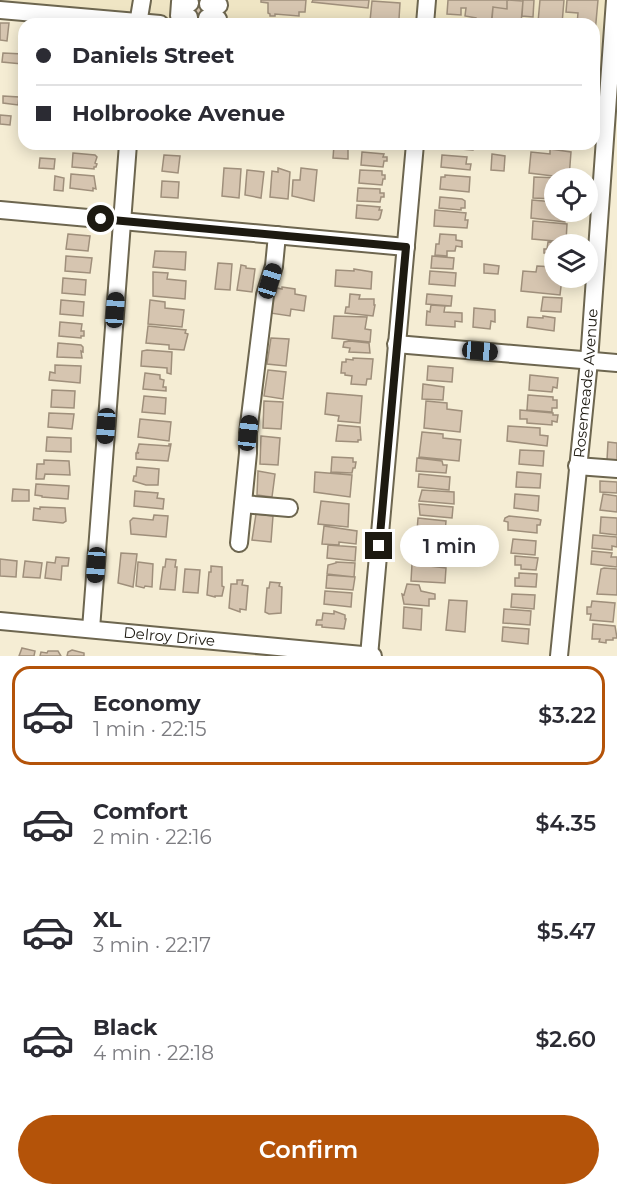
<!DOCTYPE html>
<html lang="en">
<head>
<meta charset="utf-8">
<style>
  :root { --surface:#fff; --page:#f2f2f3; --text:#2b2b33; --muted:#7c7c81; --line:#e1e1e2; --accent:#b45309 }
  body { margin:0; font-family:Montserrat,sans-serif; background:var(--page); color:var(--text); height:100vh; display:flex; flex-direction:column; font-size:22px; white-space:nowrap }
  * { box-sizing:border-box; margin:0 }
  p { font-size:20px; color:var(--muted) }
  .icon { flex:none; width:33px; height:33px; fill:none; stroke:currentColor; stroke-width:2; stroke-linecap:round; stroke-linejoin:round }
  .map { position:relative; height:656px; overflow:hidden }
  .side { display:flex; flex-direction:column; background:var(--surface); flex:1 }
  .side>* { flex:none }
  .banner { position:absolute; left:18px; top:18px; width:582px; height:132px; border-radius:18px; box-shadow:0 3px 15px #0003; display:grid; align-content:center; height:132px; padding:0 18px; background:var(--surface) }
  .controls { position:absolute; left:544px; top:168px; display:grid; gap:12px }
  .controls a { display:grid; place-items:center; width:54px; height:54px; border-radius:50%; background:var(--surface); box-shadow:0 3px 15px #0003; font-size:30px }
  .end { position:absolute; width:27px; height:27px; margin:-14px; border:8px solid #1d1a11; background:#fff; box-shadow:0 0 0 3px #fff }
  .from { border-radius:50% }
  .bubble { position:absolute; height:42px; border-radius:21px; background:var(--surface); box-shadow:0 3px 15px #0003; font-size:20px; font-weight:600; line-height:42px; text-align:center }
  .car { position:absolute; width:18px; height:36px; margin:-18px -9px; border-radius:8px; box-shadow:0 0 4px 2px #0007; background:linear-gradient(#222 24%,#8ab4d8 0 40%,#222 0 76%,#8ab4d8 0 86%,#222 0) }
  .banner b { display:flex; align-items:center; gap:21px; height:57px; font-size:22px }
  .banner b+b { border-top:2px solid var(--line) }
  .banner i { width:15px; height:15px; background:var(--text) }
  ul { padding:10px 0 0; list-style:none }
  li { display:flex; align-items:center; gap:18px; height:99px; margin:0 12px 9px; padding:0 6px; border:3px solid transparent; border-radius:18px }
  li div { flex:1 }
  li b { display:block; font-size:22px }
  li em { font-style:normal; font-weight:600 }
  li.active { border-color:var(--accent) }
  li>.icon { width:54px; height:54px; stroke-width:1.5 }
  .cta { display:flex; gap:12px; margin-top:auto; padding:12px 18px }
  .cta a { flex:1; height:69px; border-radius:36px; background:var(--accent); color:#fff; font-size:24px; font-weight:600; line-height:69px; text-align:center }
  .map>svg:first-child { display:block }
  .built { fill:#efe5c4 }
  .building { fill:#d6c5b0; stroke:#9f8f7b; stroke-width:1.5 }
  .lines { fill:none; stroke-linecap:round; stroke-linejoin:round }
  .minor-casing { stroke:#6d664f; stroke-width:20 }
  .minor { stroke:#fff; stroke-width:16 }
  .route { stroke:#1d1a11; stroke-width:8 }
  .labels { text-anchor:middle; stroke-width:4.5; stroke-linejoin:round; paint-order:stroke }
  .street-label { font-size:15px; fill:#1d1a11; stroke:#fff }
</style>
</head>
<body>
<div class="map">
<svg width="617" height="656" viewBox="0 0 617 656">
  <rect width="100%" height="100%" fill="#f5edd4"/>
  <path class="built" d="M0 0H617V79L596 76 597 64H594V24H126L0 14Z"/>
  <path class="building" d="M190 0H209L207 23 188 21Z
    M261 0H306L305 12H299V16L275 14V16H270V14L268 13V3L261 2Z
    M313 0H369L368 8 312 2Z
    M448 0H507V9L493 7 491 24H476V18L465 16 466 8H461V15L447 14Z
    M507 0 523 1 521 23 510 22V24H506V21L492 20 493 7 507 9Z
    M523 0H534L533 17 522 16Z
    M540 0H564L562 24 538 22Z
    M567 0H598L595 33 594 24H577L578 13 566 12Z
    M372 1 400 3 399 19H395V23L370 21Z
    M0 23H9L7 41 0 40Z
    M3 53 23 54 22 64 2 62Z
    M3 96 19 97 18 105 3 103Z
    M0 115 11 116 10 125 0 124Z
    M75 144H102V149L75 147Z
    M163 144H181L180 148 165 147Z
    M362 144H386L385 148H362Z
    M447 144H474L473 150 447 148Z
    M547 144H572V148Z
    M334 145 348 147V159L333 158Z
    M550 149 571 152 569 178 529 173 531 152 550 154Z
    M362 152 384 154 383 157H387V161H384L383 167 361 165Z
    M73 153 95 155 97 157 95 163 97 164 96 167H94V169L72 167Z
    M492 154 505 156 504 171 491 170Z
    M164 155 180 156 178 173 162 171Z
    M442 155 467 157 466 164H471L470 170 441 167Z
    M40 158 55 159 54 169 39 168Z
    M224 168 241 169 239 198 222 196Z
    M278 168 290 172 288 199 270 197 272 171 278 172Z
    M301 168 317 170 314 201 292 196 293 180H300Z
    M247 170 264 172 261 198 245 195Z
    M360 170 382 171V175H385V179H383L382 185 359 183Z
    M71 174 94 176 96 189 93 188V191L70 188Z
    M445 175 470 177 469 192 440 189 441 177H445Z
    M55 176 64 178 63 191 54 190Z
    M534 177 561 178H555V199L533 198Z
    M162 181 179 182 178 198 161 197Z
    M358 188 380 189V193H384V197H381L380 202 357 201Z
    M440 197 462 199 465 201V208H461V210L439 208Z
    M532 200 555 202V212H566L565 222 531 218Z
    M357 205 380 207 379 210H382L380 218 378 220 356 218Z
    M435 210 466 213 465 220H468L467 228 434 226Z
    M533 221 567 224 566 242 532 239Z
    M68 234 90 236 88 251 66 249Z
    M440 234 456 235V240L462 241V247L456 246 455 251H447V256L435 255 436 244H439Z
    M548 242 567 243 555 244V261L546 260 547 253H544V249H547Z
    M155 251 186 252 185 270 153 267Z
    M66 256 92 258 90 273 65 271Z
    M432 256 454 258 453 269 431 268Z
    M218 263 232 264 230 290 215 289Z
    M484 264 499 266 498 274 484 273Z
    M241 265 246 266V268L255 269 252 292 237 290Z
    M537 266 555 267V278H562L560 295 521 291 523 271 536 272Z
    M354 269 372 272 371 289 335 286 336 270 354 271Z
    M430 271 456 273 455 286 429 284Z
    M153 272 168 273 167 279 186 281 185 299 153 296Z
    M63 278 86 280 85 295 62 293Z
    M282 287 295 289V294L306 296 304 311 291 309 290 316 270 313 274 293H276L277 288 282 289Z
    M350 294 360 295 359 299H374V305H375L373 316 345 313 346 307H349Z
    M427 294 452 296 451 306 426 304Z
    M543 297 562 298 561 312 541 311Z
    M61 300 84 302 83 316 60 314Z
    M150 300 165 302V308L184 310 182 327 148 324Z
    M431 305 445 306 444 312 462 313V322L455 321V327L426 325 427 311 430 312Z
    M474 308 495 310V322L491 321 490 329 473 327Z
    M334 316 367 317 365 329 371 330 370 342 332 338Z
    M543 316 555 318 554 331 527 327 528 317 543 318Z
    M60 322 82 324 81 331H84V336H81V338L59 336Z
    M148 326 186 330 185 333 188 334 184 350 169 349V345L146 343Z
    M271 338 289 339 286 366 267 364Z
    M350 341 369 343 370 353 349 352 350 348 343 347 344 342Z
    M58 343 81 345 83 347V352L81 351 82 358 57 357Z
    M147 350 172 352 171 374 167 373V368L141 366 142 351Z
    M353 358 373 359 371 379H367L366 385 351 384 352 376 345 375V373H341L342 362H346V359L353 360Z
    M55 365 81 366 80 383 49 380 50 372 55 373Z
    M428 366 453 368 452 382 427 380Z
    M268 370 286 372 283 399 264 396Z
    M145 373 160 375V379L164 380 163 387H166V391L143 389Z
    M530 375 558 378 557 388 553 387 552 392 529 390Z
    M423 384 444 387 443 400 422 399Z
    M52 390 75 391 74 408 51 407Z
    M327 393 362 396 360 423 338 421 339 416 325 414Z
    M528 395 553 397V400H557V408H552V412L527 410Z
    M144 396 166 398 165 414 142 412Z
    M264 401 283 402 281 429 263 428Z
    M426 401 447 403V409L462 411 460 432 424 428Z
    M520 410 553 413V415H558L557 422 552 421V425L527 423V419H520Z
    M49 413 74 414 72 429 48 427Z
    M140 419 171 422 169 441 138 437Z
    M338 425 360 427 361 440H358V442L336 441Z
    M508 426 540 428V435L548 436 547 446 507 441Z
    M422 432 443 434V438L461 440 459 461 419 457Z
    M261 436 280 438 278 465 260 464Z
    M47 437 71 438V452L46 451Z
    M608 442 617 443V460H607Z
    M139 444 169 446V444H171L168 461 136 459V453H139L137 452Z
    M520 450 544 451 543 466 519 464Z
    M332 457 353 458V462H356L355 468H353L352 473 331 472Z
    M417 458 442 461 443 465H447L446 473 416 471Z
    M44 460 69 461 70 475 45 474 44 479H36L37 464H44Z
    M137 467 159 469 158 485H146L133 481 134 476H136Z
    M258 471 275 474 272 497 257 495Z
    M315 472 352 475 350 497 314 492Z
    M517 472 541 474 540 488 516 487Z
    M419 474 450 477 449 490 418 487Z
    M600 481 617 482V493L600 492Z
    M36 484 69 486 68 499 42 497V496L35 495Z
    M13 489 29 490V501H12Z
    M422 490 454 492V504L419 501Z
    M135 491 158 493 157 498 164 499 163 509 134 506Z
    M515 494 539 496 538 511 514 508Z
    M603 494 617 496V512L600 510Z
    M321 501 349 504 348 527 318 524Z
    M419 504 453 507 452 518 420 515Z
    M40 507 65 508 66 521 63 523 33 520 34 508 40 509Z
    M256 514 273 516 271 542 252 540Z
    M154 515 168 516 166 537 131 534 130 521 133 518 153 520Z
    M509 516 538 519 541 520 540 525H537V533L508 530V522L504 521 505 518Z
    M601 517 617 518V535L600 533Z
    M418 518 446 521 445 534 417 531Z
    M324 526 357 531 356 544 339 542V545L322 544Z
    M593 535 617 537V547L612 546V550L592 548Z
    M415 536 431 537 430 540 452 542V539L463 540V547L453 546 452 561 413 558Z
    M513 539 536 541 535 555 511 553Z
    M328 545 356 547 355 561 327 558Z
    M592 551 612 553 611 557H617V567L591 564Z
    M121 553 137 554 133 587 118 583Z
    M515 556 538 558 536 570 521 569V565H515Z
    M56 557 69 558 68 566H62L61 580 45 578 47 562 55 563Z
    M0 559 17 561 16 577 0 576Z
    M166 559 176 560 175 567H177L175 590 160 589 163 567H165Z
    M25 561 42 563 40 578 23 577Z
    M138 562 153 564 152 587 145 586 144 588 136 586Z
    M336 562 355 563 354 577 327 574 328 565 336 563Z
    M412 564 446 568 445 583 411 581Z
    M211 566 222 567V586L224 587 222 596H215V597L207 595 209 572H211Z
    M604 568 617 569V595L597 594 601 569Z
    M185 569 200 570 198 593 183 592Z
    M519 573 537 574 536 587 515 586V578H519Z
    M327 575 355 577 353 590 326 588Z
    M237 580H243L242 585 248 586 246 610 240 609V612L229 608 231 584H237Z
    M270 582 280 583 279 586 282 587 281 613 269 614 265 612 267 588H269Z
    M407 584 419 585 421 591 435 594V599H429V606L404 604 402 594 404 595Z
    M325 591 352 593 351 607 324 604Z
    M512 594 535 595 534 609 511 607Z
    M449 600 467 601 465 632 446 630Z
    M592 601 615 603 613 622 590 620 591 614H587V607H591Z
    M404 607 422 609 421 630 403 628Z
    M504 609 531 611 530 625 503 623Z
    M334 611 345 615V619H346L344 629 322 627V625H316L317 620H322L323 613 334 614Z
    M593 624 615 626 617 638H613V640H606V643L599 642 600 639H592Z
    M503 627 529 629 528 644 502 641Z
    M22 648 35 651 34 656H19Z
    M72 650 84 653V656H67L68 652Z
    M48 651H58L61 656H40L41 652 47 653Z"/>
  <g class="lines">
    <g class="minor-casing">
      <g id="minor">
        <path d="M208 4 219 5"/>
        <path d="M0 10 160 24"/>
        <path d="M189 17 179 16 180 2 190 3"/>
        <path d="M207 18 218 19"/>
        <path d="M138 24 142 0"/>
        <path d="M425 24 427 0"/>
        <path d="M0 210 406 247"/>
        <path d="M396 344 617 363"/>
        <path d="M577 466 617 469"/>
        <path d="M243 504 289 508"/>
        <path d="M239 543 248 453V433L265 295 274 266 277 235"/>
        <path id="s1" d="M0 621 373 656"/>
        <path d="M91 629 128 144"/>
        <path d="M369 656 415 144"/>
        <path id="s2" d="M559 656 589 361 615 0"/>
      </g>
    </g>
    <use href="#minor" class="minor"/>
  </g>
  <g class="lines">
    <path class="route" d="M101 219 406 247 379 546"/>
  </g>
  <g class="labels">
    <g class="street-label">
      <text dy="5" stroke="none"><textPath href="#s2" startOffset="274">Rosemeade Avenue</textPath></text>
      <text dy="5" stroke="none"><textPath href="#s1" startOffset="170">Delroy Drive</textPath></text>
    </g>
  </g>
</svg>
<div class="controls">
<a><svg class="icon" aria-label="locate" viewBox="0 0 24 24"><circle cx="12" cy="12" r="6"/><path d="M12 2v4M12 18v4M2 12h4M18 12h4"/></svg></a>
<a><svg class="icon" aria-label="layers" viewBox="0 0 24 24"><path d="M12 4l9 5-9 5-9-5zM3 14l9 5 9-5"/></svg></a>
</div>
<i class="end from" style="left:101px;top:219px"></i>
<i class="end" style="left:379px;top:546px"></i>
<div class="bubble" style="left:400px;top:525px;width:99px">1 min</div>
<i class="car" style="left:270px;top:281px;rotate:17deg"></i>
<i class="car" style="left:115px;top:310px;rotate:4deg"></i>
<i class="car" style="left:480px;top:351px;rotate:95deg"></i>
<i class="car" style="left:106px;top:426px;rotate:184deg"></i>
<i class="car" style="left:248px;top:433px;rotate:7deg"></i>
<i class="car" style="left:96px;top:565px;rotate:184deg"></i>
<div class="banner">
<b><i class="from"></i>Daniels Street</b>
<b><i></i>Holbrooke Avenue</b>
</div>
</div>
<section class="side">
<ul>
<li class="active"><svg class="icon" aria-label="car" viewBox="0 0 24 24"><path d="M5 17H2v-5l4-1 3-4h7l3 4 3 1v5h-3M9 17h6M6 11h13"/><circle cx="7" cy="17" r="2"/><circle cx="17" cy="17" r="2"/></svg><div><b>Economy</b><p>1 min · 22:15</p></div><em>$3.22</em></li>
<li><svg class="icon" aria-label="car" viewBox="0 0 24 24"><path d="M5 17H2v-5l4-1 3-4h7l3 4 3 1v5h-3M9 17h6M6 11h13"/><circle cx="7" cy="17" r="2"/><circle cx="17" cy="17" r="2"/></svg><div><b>Comfort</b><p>2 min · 22:16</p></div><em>$4.35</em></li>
<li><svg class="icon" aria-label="car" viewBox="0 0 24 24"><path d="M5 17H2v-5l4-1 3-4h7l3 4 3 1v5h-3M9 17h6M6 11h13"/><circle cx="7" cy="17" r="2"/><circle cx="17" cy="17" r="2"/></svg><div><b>XL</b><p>3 min · 22:17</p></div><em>$5.47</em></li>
<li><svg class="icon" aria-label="car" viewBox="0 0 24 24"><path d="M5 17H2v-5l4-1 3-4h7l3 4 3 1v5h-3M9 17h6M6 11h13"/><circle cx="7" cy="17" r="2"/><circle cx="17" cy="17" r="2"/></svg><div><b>Black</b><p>4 min · 22:18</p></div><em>$2.60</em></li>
</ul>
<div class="cta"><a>Confirm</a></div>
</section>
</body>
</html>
